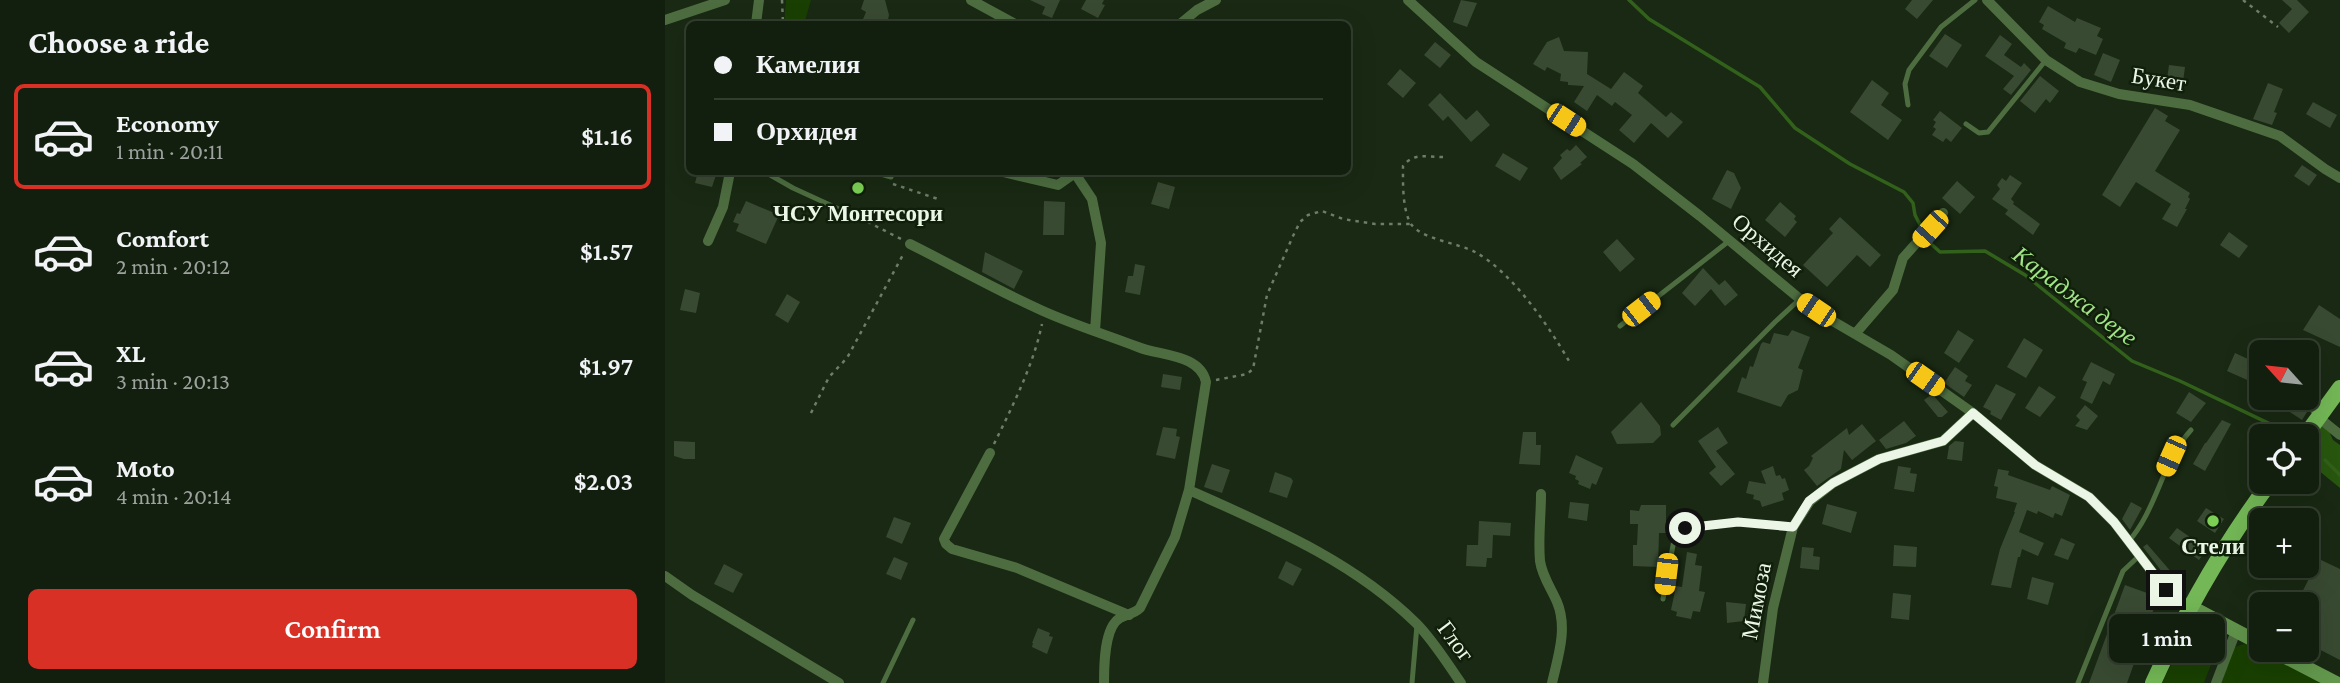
<!DOCTYPE html>
<html lang="en">
<head>
<meta charset="utf-8">
<style>
  :root { --surface:#131f0e; --page:#1c2717; --text:#f1f3f6; --muted:#9da29e; --line:#323d2e; --accent:#d93025 }
  body { margin:0; font-family:"Crimson Pro",serif; background:var(--page); color:var(--text); height:100vh; display:flex; flex-direction:column; font-size:26px; white-space:nowrap }
  * { box-sizing:border-box; margin:0 }
  p { font-size:23px; color:var(--muted) }
  .icon { flex:none; width:38px; height:38px; fill:none; stroke:currentColor; stroke-width:2; stroke-linecap:round; stroke-linejoin:round }
  .map { position:relative; flex:1; overflow:hidden }
  .sheet { display:flex; flex-direction:column; background:var(--surface); width:665px }
  .sheet>* { flex:none }
  .top-card { position:absolute; left:21px; top:21px; width:665px; height:154px; border-radius:10px; box-shadow:0 7px 28px #0002,0 0 0 2px var(--line); display:grid; align-content:center; height:154px; padding:0 28px; background:var(--surface) }
  .needle { width:46px; rotate:297deg }
  .fabs { position:absolute; left:1584px; top:340px; display:grid; gap:14px }
  .fabs a { display:grid; place-items:center; width:70px; height:70px; border-radius:10px; background:var(--surface); box-shadow:0 7px 28px #0002,0 0 0 2px var(--line); font-size:35px }
  .end { position:absolute; width:32px; height:32px; margin:-16px; border:9px solid #ebf6e7; background:#111; box-shadow:0 0 0 4px #111 }
  .from { border-radius:50% }
  .bubble { position:absolute; height:49px; border-radius:10px; background:var(--surface); box-shadow:0 7px 28px #0002,0 0 0 2px var(--line); font-size:23px; font-weight:600; line-height:49px; text-align:center }
  .car { position:absolute; width:21px; height:42px; margin:-21px -10px; border-radius:9px; box-shadow:0 0 5px 2px #0007; background:linear-gradient(#f5c518 24%,#345 0 40%,#f5c518 0 76%,#345 0 86%,#f5c518 0) }
  .top-card b { display:flex; align-items:center; gap:24px; height:66px; font-size:26px }
  .top-card b+b { border-top:2px solid var(--line) }
  .top-card i { width:18px; height:18px; background:var(--text) }
  ul { padding:0; list-style:none }
  li { display:flex; align-items:center; gap:21px; height:105px; margin:0 14px 10px; padding:0 14px; border:4px solid transparent; border-radius:10px }
  li div { flex:1 }
  li b { display:block; font-size:26px }
  li em { font-style:normal; font-weight:600 }
  li.active { border-color:var(--accent) }
  li>.icon { width:63px; height:63px; stroke-width:1.5 }
  h2 { padding:0 28px; font-size:32px; line-height:84px }
  .button { display:flex; gap:14px; margin-top:auto; padding:14px 28px }
  .button a { flex:1; height:80px; border-radius:10px; background:var(--accent); color:#fff; font-size:28px; font-weight:600; line-height:80px; text-align:center }
  main { display:flex; flex:1; min-height:0 }
  .map>svg:first-child { display:block }
  .green { fill:#194002 }
  .forest { fill:#28570e }
  .lines { fill:none; stroke-linecap:round; stroke-linejoin:round }
  .stream { stroke:#32611b; stroke-width:3.5 }
  .building { fill:#394a32 }
  .path { stroke:#6e7c68; stroke-width:2.5; stroke-dasharray:3.5 5; stroke-linecap:butt }
  .lane { stroke:#4d6d40; stroke-width:5 }
  .street { stroke:#4d6d40; stroke-width:10 }
  .secondary { stroke:#63974d; stroke-width:14 }
  .primary { stroke:#73b756; stroke-width:16 }
  .route { stroke:#ebf6e7; stroke-width:9 }
  .poi-dot { fill:#7cd155; stroke:#101f0a; stroke-width:2.5 }
  .labels { text-anchor:middle; stroke-width:5; stroke-linejoin:round; paint-order:stroke }
  .street-label { font-size:23px; fill:#ebf6e7; stroke:#101f0a }
  .poi-label { font-size:23px; font-weight:bold; fill:#ebf6e7; stroke:#101f0a }
  .water-label { font-size:24px; font-style:italic; fill:#a1e586; stroke:#101f0a }
</style>
</head>
<body>
<main>
<section class="sheet">
<h2>Choose a ride</h2>
<ul>
<li class="active"><svg class="icon" aria-label="car" viewBox="0 0 24 24"><path d="M5 17H2v-5l4-1 3-4h7l3 4 3 1v5h-3M9 17h6M6 11h13"/><circle cx="7" cy="17" r="2"/><circle cx="17" cy="17" r="2"/></svg><div><b>Economy</b><p>1 min · 20:11</p></div><em>$1.16</em></li>
<li><svg class="icon" aria-label="car" viewBox="0 0 24 24"><path d="M5 17H2v-5l4-1 3-4h7l3 4 3 1v5h-3M9 17h6M6 11h13"/><circle cx="7" cy="17" r="2"/><circle cx="17" cy="17" r="2"/></svg><div><b>Comfort</b><p>2 min · 20:12</p></div><em>$1.57</em></li>
<li><svg class="icon" aria-label="car" viewBox="0 0 24 24"><path d="M5 17H2v-5l4-1 3-4h7l3 4 3 1v5h-3M9 17h6M6 11h13"/><circle cx="7" cy="17" r="2"/><circle cx="17" cy="17" r="2"/></svg><div><b>XL</b><p>3 min · 20:13</p></div><em>$1.97</em></li>
<li><svg class="icon" aria-label="car" viewBox="0 0 24 24"><path d="M5 17H2v-5l4-1 3-4h7l3 4 3 1v5h-3M9 17h6M6 11h13"/><circle cx="7" cy="17" r="2"/><circle cx="17" cy="17" r="2"/></svg><div><b>Moto</b><p>4 min · 20:14</p></div><em>$2.03</em></li>
</ul>
<div class="button"><a>Confirm</a></div>
</section>
<div class="map">
<svg width="1675" height="683" viewBox="0 0 1675 683">
  <rect width="100%" height="100%" fill="#192913"/>
  <path class="green" d="M121 0H146L139 24H119Z
    M1535 624 1553 634 1551 651 1539 683H1497L1524 630Z
    M1579 644 1596 647 1671 683H1551L1564 649Z"/>
  <path class="forest" d="M1660 423 1668 440 1675 445V488L1642 461V436Z"/>
  <g class="lines">
    <path class="stream" d="M964 0 984 19 1095 87 1130 128 1185 164 1239 192 1248 203 1250 215 1264 242 1275 252 1320 251 1360 275 1467 361 1515 381 1624 433
      M1660 460 1675 475"/>
  </g>
  <path class="building" d="M199 0H220L224 15 222 24H196L201 12 196 9Z
    M365 0H395L387 18 377 14 380 7Z
    M421 0H439L437 4 440 5 433 18 416 9Z
    M796 0 812 3 802 27 788 22Z
    M1247 0H1268L1252 19 1240 9Z
    M1617 0H1632L1644 12 1624 33 1614 23 1627 9Z
    M1383 6 1410 22 1412 18 1436 28 1432 36 1438 39 1431 55 1414 48 1411 53 1399 48 1401 43 1377 29 1379 25 1374 22Z
    M1280 34 1297 45 1282 68 1264 56Z
    M1335 35 1347 44 1339 55 1356 67 1359 63 1366 70 1346 95 1338 89 1349 76 1320 56Z
    M894 37 899 51 923 52 922 74 946 89 959 72 978 86 973 93 1001 117 1006 112 1018 122 1003 138 986 123 969 143 954 130 967 115 950 102 947 106 932 95 922 111 909 102 919 86 903 85V82L895 81 896 74 882 67 880 71 868 64 882 42Z
    M770 42 786 55 775 68 759 55Z
    M1438 53 1455 60 1446 82 1429 75Z
    M1504 65 1520 67 1517 89 1501 86Z
    M735 69 751 83 738 98 722 84Z
    M1375 76 1394 91 1385 103 1381 99 1370 113 1355 101Z
    M1207 80 1224 93 1216 105 1237 120 1223 140 1185 112Z
    M1603 83 1618 89 1609 112 1612 113 1607 125 1588 119Z
    M775 93 801 120 812 110 825 125 806 142 783 116 778 121 763 105Z
    M1648 102 1672 115 1665 128 1641 114Z
    M1490 108 1503 116 1500 121 1515 130 1490 171 1525 193 1523 197 1525 199 1520 209H1522L1512 227 1497 219 1506 204 1471 182 1455 207 1437 195Z
    M1275 111 1297 128 1286 142 1281 138 1278 142 1267 135 1271 129 1268 127 1271 122 1268 120Z
    M911 145 922 157 915 163 917 164 896 180 888 168 897 158 895 155 902 149 905 151Z
    M838 153 863 168 855 181 830 166Z
    M1637 165 1652 175 1644 186 1629 176Z
    M1062 170 1069 173 1076 188 1066 209 1047 199Z
    M33 172H52L47 187 30 183Z
    M1345 175 1357 183 1346 199 1349 202 1347 206 1348 204 1375 224 1368 235 1340 214 1343 210 1327 199 1335 189 1332 185 1337 178 1341 181Z
    M1292 181 1310 197 1295 214 1277 198Z
    M493 182 510 187 504 209 486 204Z
    M81 201 114 215 101 244 71 231 74 224 68 222 72 213 75 214Z
    M379 201 400 202 399 235H378Z
    M1115 202 1131 216 1129 219 1132 222 1120 237 1100 220Z
    M1175 217 1216 255 1205 267 1192 255 1162 287 1138 265 1168 233 1164 229Z
    M1564 232 1583 246 1574 258 1555 245Z
    M952 239 970 259 955 272 938 252Z
    M320 252 358 271 349 289 317 272Z
    M470 264 480 266 475 295 460 292 463 276H468Z
    M1038 268 1054 285 1060 280 1073 295 1060 306 1046 289 1030 306 1017 293Z
    M20 289 35 293 31 313 15 310Z
    M122 294 135 302 123 323 110 315Z
    M1654 305 1675 319V347L1638 330Z
    M1127 330 1145 337 1133 368 1138 370 1133 390 1123 395 1116 407 1072 392 1077 377 1081 379 1085 366 1088 367 1096 344 1098 342 1105 344 1109 333 1123 336Z
    M1293 330 1309 340 1294 363 1279 353Z
    M1359 338 1378 350 1361 378 1342 367Z
    M1570 353 1596 365 1589 383 1562 371Z
    M1426 362 1450 374 1445 385 1438 381 1427 404 1415 398 1422 382 1417 380Z
    M1290 367 1303 376 1300 381 1307 385 1299 397 1279 383Z
    M1596 369V397H1622L1642 412 1637 420 1614 405 1611 410 1582 397Z
    M498 374 517 377 515 390 496 387Z
    M1331 384 1351 394 1336 420 1325 414 1326 411 1318 407Z
    M1374 386 1391 397 1375 417 1360 408Z
    M1524 392 1541 403 1526 422 1511 413Z
    M1267 394 1283 412 1277 417H1273L1259 400Z
    M976 402 995 426 996 435 988 443 952 444 946 432Z
    M1420 405 1433 416 1422 430 1410 426 1415 420 1411 416Z
    M1557 420 1566 424 1540 471 1528 464 1540 443H1541Z
    M1239 421 1251 436 1241 443 1221 449 1214 440Z
    M1197 424 1211 441 1187 460 1179 450 1176 469 1152 486 1139 470 1144 466 1148 458 1146 456 1182 428 1184 435Z
    M498 427 512 429 511 436 515 437 510 459 491 455Z
    M1053 427 1063 443 1051 451 1070 474 1056 486 1044 473 1051 467 1033 441Z
    M858 432H871V445H876L875 465 854 464Z
    M9 441 30 442V459H19L9 456Z
    M1290 441 1299 442 1297 461 1282 459 1284 446Z
    M911 455 938 468 931 485 927 483 925 489 913 484 914 481 910 479 911 476 904 473Z
    M547 464 565 470 557 493 539 487Z
    M1108 466 1111 476 1115 475 1117 479 1120 478 1124 490 1117 493 1119 500 1097 507 1095 501 1088 499 1089 495 1081 493 1084 481 1101 484 1096 471Z
    M1233 466 1246 468 1245 473 1252 474 1249 492 1229 489Z
    M1333 469 1344 471 1343 475 1385 490 1387 486 1405 495 1397 516 1390 513 1388 518 1373 511 1372 514 1362 510 1354 532 1379 543 1373 556 1357 549 1355 557H1353L1346 588 1326 585 1335 549 1350 512H1349L1352 503 1331 498 1333 487 1329 486Z
    M610 472 626 478 628 481 622 498 604 492Z
    M905 502 924 504 922 521 903 518Z
    M1466 502 1477 508 1465 530 1457 519Z
    M1162 504 1192 512 1186 533 1157 524Z
    M976 505H1001V533H994L993 567 968 566V545H972L973 524H965V510L974 511Z
    M1541 508 1559 519 1550 533 1532 521Z
    M229 517 246 523 237 544 221 537Z
    M814 521 846 523 845 536 828 535 827 558H822L821 567 801 566 802 545H813Z
    M1512 528 1542 549 1534 560 1504 538Z
    M1396 538 1410 544 1403 560 1389 555Z
    M1482 544 1508 574 1504 581 1478 547Z
    M1229 545 1252 547 1251 567 1228 566Z
    M1137 547 1149 548 1148 556 1155 557 1154 570 1135 568Z
    M1022 552 1032 554 1030 565 1037 566 1034 591 1040 592 1035 612 1028 611 1026 619 1011 616 1012 612 1006 610 1011 586 1017 587Z
    M229 557 243 563 236 580 221 574Z
    M1654 559 1675 569V660L1642 643V604H1631Z
    M621 561 637 569 628 586 613 578Z
    M59 564 78 574 68 593 49 584Z
    M1367 577 1389 583 1383 605 1362 599Z
    M1460 585 1493 597 1462 683H1424Z
    M1228 593 1246 595 1244 620 1226 618Z
    M1061 602 1081 604 1079 621 1062 623Z
    M373 628 385 633 384 636 388 637 382 654 367 647 368 643H367Z"/>
  <g class="lines">
    <path class="path" d="M117 0 118 24
      M1578 0 1613 27
      M778 157C762 157 749 152 738 166 738 182 737 209 746 224 756 239 793 243 810 252 847 272 883 325 904 361
      M228 184 276 200
      M195 218 236 239
      M551 380 582 374 588 369 602 295 628 236 635 222 643 215 657 211 678 219 710 224H746
      M146 413 164 377 182 358 239 253
      M329 444C348 405 368 366 377 324"/>
    <path class="lane" d="M1243 105 1240 84 1244 70 1276 27 1310 0
      M1301 124 1314 133 1323 132 1381 60
      M100 172 128 188 189 216
      M217 172 216 174 226 177 228 172
      M955 326 1064 241
      M1628 397 1642 405 1651 414
      M1008 425 1110 322 1135 299
      M1463 542C1492 510 1496 463 1526 430
      M998 599 1009 540 1013 533 1020 528 1073 522 1128 527
      M1587 636 1594 624
      M218 683 248 620
      M747 683 752 625
      M1413 683 1458 571 1474 556"/>
    <path class="street" d="M306 0 350 24
      M743 0 811 62 968 164 1035 216 1135 299 1166 320 1226 355 1308 413 1370 465 1424 497 1449 522 1501 590 1526 607
      M1322 0 1381 60 1415 82 1454 94 1525 105 1615 136 1660 169 1675 178
      M0 20 60 0
      M91 24 94 0
      M515 24 532 10 551 0
      M338 172 393 185 410 173
      M409 172 427 199 436 243 430 331
      M43 241 58 207 65 172
      M245 244C289 266 333 291 378 311 409 325 442 335 473 347 495 356 535 354 541 382L524 490 510 537 475 608C469 614 462 614 455 618 439 627 439 666 439 683
      M1190 334 1228 290 1238 258 1278 213
      M1653 417 1675 435
      M325 453 279 539 281 544 287 549 352 568 464 615
      M524 490C604 526 687 560 751 623 768 640 782 663 796 683
      M876 494C876 516 873 539 875 561 877 576 886 588 892 602 903 628 893 657 887 683
      M0 576 27 595 174 683
      M1098 683 1108 608 1128 527 1145 501 1168 483 1214 459 1278 441 1308 413
      M1551 683 1571 631"/>
    <path class="secondary" d="M1526 607 1596 644
      M1605 649 1671 683"/>
    <path class="primary" d="M1640 436 1675 388
      M1488 683C1520 612 1559 544 1606 481"/>
  </g>
  <g class="lines">
    <path class="route" d="M1020 528 1073 522 1128 527 1144 501 1168 483 1214 459 1278 441 1308 413 1370 465 1424 497 1449 522 1501 590"/>
  </g>
  <g class="poi-dot">
    <circle cx="193" cy="188" r="7"/>
    <circle cx="1548" cy="521" r="7"/>
  </g>
  <g class="labels">
    <g class="street-label">
      <text transform="translate(1494 79) rotate(9)" y="8">Букет</text>
      <text transform="translate(1103 245) rotate(40)" y="8">Орхидея</text>
      <text transform="translate(1091 601) rotate(-79)" y="8">Мимоза</text>
      <text transform="translate(791 641) rotate(53)" y="8">Глог</text>
    </g>
    <g class="poi-label">
      <text x="193" y="221">ЧСУ Монтесори</text>
      <text x="1548" y="554">Стели</text>
    </g>
    <g class="water-label">
      <text transform="translate(1410 296) rotate(37)" y="8">Караджа дере</text>
    </g>
  </g>
</svg>
<div class="fabs">
<a><svg class="needle" viewBox="-14 -14 28 28"><path d="M0-13l5 13h-10z" fill="#e53935"/><path d="M0 13l5-13h-10z" fill="#9da29e"/></svg></a>
<a><svg class="icon" aria-label="locate" viewBox="0 0 24 24"><circle cx="12" cy="12" r="6"/><path d="M12 2v4M12 18v4M2 12h4M18 12h4"/></svg></a>
<a>+</a>
<a>−</a>
</div>
<i class="end from" style="left:1020px;top:528px"></i>
<i class="end" style="left:1501px;top:590px"></i>
<div class="bubble" style="left:1444px;top:614px;width:116px">1 min</div>
<i class="car" style="left:901px;top:120px;rotate:123deg"></i>
<i class="car" style="left:1265px;top:229px;rotate:222deg"></i>
<i class="car" style="left:976px;top:309px;rotate:52deg"></i>
<i class="car" style="left:1151px;top:310px;rotate:304deg"></i>
<i class="car" style="left:1260px;top:379px;rotate:125deg"></i>
<i class="car" style="left:1506px;top:456px;rotate:204deg"></i>
<i class="car" style="left:1001px;top:574px;rotate:187deg"></i>
<div class="top-card">
<b><i class="from"></i>Камелия</b>
<b><i></i>Орхидея</b>
</div>
</div>
</main>
</body>
</html>
